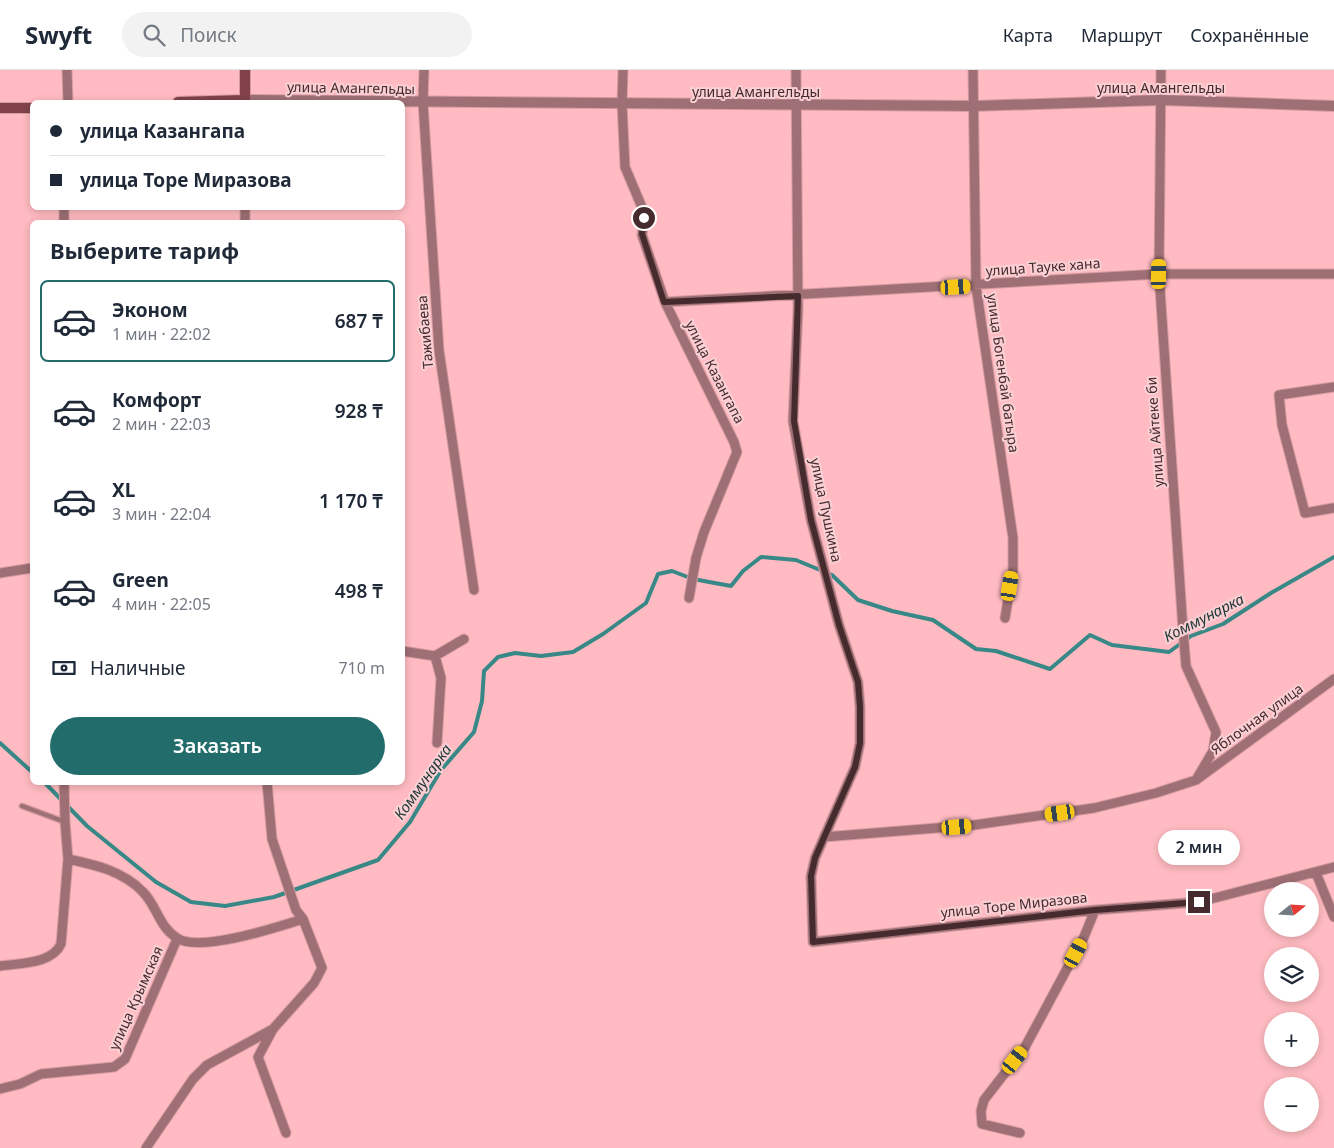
<!DOCTYPE html>
<html lang="ru">
<head>
<meta charset="utf-8">
<style>
  :root { --surface:#fff; --page:#f2f2f3; --text:#1f2937; --muted:#747a83; --line:#e0e1e3; --accent:#226d6b }
  body { margin:0; font-family:"Noto Sans",sans-serif; background:var(--page); color:var(--text); height:100vh; display:flex; flex-direction:column; font-size:19px; white-space:nowrap }
  * { box-sizing:border-box; margin:0 }
  p { font-size:16px; color:var(--muted) }
  .icon { flex:none; width:28px; height:28px; fill:none; stroke:currentColor; stroke-width:2; stroke-linecap:round; stroke-linejoin:round }
  .map { position:relative; flex:1; overflow:hidden }
  .details { position:absolute; left:30px; top:150px; width:375px; height:565px; display:flex; flex-direction:column; background:var(--surface); border-radius:8px; box-shadow:0 2px 8px #0003 }
  .details>* { flex:none }
  .guide { position:absolute; left:30px; top:30px; width:375px; height:110px; border-radius:8px; box-shadow:0 2px 8px #0003; display:grid; align-content:center; height:110px; padding:0 20px; background:var(--surface) }
  .needle { width:32px; rotate:72deg }
  .buttons { position:absolute; left:1264px; top:812px; display:grid; gap:10px }
  .buttons a { display:grid; place-items:center; width:55px; height:55px; border-radius:50%; background:var(--surface); box-shadow:0 2px 8px #0003; font-size:25px }
  .end { position:absolute; width:22px; height:22px; margin:-11px; border:6px solid #462b2e; background:#fff; box-shadow:0 0 0 2px #fff }
  .from { border-radius:50% }
  .bubble { position:absolute; height:35px; border-radius:18px; background:var(--surface); box-shadow:0 2px 8px #0003; font-size:16px; font-weight:600; line-height:35px; text-align:center }
  .car { position:absolute; width:15px; height:30px; margin:-15px -8px; border-radius:6px; box-shadow:0 0 4px 1px #0007; background:linear-gradient(#f5c518 24%,#345 0 40%,#f5c518 0 76%,#345 0 86%,#f5c518 0) }
  .guide b { display:flex; align-items:center; gap:18px; height:48px; font-size:19px }
  .guide b+b { border-top:1px solid var(--line) }
  .guide i { width:12px; height:12px; background:var(--text) }
  ul { padding:0; list-style:none }
  li { display:flex; align-items:center; gap:15px; height:82px; margin:0 10px 8px; padding:0 10px; border:2px solid transparent; border-radius:8px }
  li div { flex:1 }
  li b { display:block; font-size:19px }
  li em { font-style:normal; font-weight:600 }
  li.selected { border-color:var(--accent) }
  li>.icon { width:45px; height:45px; stroke-width:1.5 }
  h2 { padding:0 20px; font-size:22px; line-height:60px }
  .pay { display:flex; align-items:center; gap:12px; height:55px; padding:0 20px; font-size:19px }
  .pay p { margin-inline-start:auto }
  .action { display:flex; gap:10px; margin-top:auto; padding:10px 20px }
  .action a { flex:1; height:58px; border-radius:30px; background:var(--accent); color:#fff; font-size:20px; font-weight:600; line-height:58px; text-align:center }
  header { display:flex; align-items:center; gap:30px; box-sizing:border-box; height:70px; padding:0 25px; background:var(--surface); border-bottom:1px solid var(--line) }
  header strong { font-size:24px }
  nav { display:flex; gap:28px; margin-inline-start:auto; font-size:18px }
  .search { width:350px; height:45px; background:var(--page); display:flex; align-items:center; gap:12px; box-sizing:border-box; padding:0 18px; border-radius:28px; color:var(--muted); font-size:19px }
  .map>svg:first-child { display:block }
  .lines { fill:none; stroke-linecap:round; stroke-linejoin:round }
  .stream { stroke:#378886; stroke-width:4 }
  .service-casing { stroke:#d69ba1; stroke-width:7 }
  .minor-casing { stroke:#d69ba1; stroke-width:11 }
  .tertiary-casing { stroke:#d69ba1; stroke-width:12 }
  .secondary-casing { stroke:#d69ba1; stroke-width:12 }
  .service { stroke:#9e7075; stroke-width:4.5 }
  .minor { stroke:#9e7075; stroke-width:9 }
  .tertiary { stroke:#9e7075; stroke-width:10 }
  .secondary { stroke:#82424b; stroke-width:10 }
  .route { stroke:#462b2e; stroke-width:6 }
  .labels { text-anchor:middle; stroke-width:4; stroke-linejoin:round; paint-order:stroke }
  .street-label { font-size:14px; fill:#462b2e; stroke:#fad0d4 }
  .water-label { font-size:15px; font-style:italic; fill:#1c3635; stroke:#fad0d4 }
</style>
</head>
<body>
<header>
<strong>Swyft</strong>
<div class="search"><svg class="icon" aria-label="search" viewBox="0 0 24 24"><circle cx="10" cy="10" r="6"/><path d="M15 15l6 6"/></svg>Поиск</div>
<nav><a>Карта</a><a>Маршрут</a><a>Сохранённые</a></nav>
</header>
<div class="map">
<svg width="1334" height="1078" viewBox="0 0 1334 1078">
  <rect width="100%" height="100%" fill="#ffbbc1"/>
  <g class="lines">
    <path class="stream" d="M0 673 32 702
      M44 712 87 756 156 812 191 832 225 836 274 827 378 790 410 752 441 700 474 662 482 631 484 601 498 587 515 583 541 586 573 582 603 564 646 533 658 504 672 501 693 509 731 516 743 501 761 487 796 490 832 505 858 530 892 541 933 550 976 579 996 581 1050 599 1090 565 1112 575 1169 582 1191 566 1223 554 1271 523 1334 487"/>
    <g class="service-casing">
      <path id="service" d="M22 736 65 752"/>
    </g>
    <g class="minor-casing">
      <path id="minor" d="M67 0 68 32
        M424 0 423 33 439 280 474 520
        M623 0 622 34 625 97 641 135 644 148 642 165 665 232 734 372 737 382 704 462 696 488 689 528
        M796 0 798 239 793 351 811 450 839 555 858 612 860 637V673L855 697 815 788 811 806 813 872 1095 840 1199 832 1334 797
        M973 0 976 216 1013 468V500L1005 548
        M1161 0 1159 204 1183 560 1186 596 1216 662 1213 681 1196 710
        M64 152V138
        M245 152V138
        M665 232 1159 204H1334
        M1333 438 1305 443 1282 355 1279 325 1334 317
        M0 503 32 498
        M402 581 435 586 464 569
        M435 586 441 608 437 673
        M267 712 272 769 296 840 303 849 322 898 314 913 273 959 258 987 286 1063
        M824 767 974 755 1094 738 1156 723 1196 710 1334 609
        M68 789C96 795 123 801 143 822 157 836 159 857 177 868 199 883 278 857 303 849
        M1316 803 1334 847
        M0 896C20 893 52 894 61 874L68 789 65 752 64 712
        M0 1019 20 1014 41 1004 114 997 125 989 177 869
        M1020 1063 982 1054 981 1041 984 1030 1025 977 1084 867 1095 840
        M146 1078 193 1009 207 995 273 959"/>
    </g>
    <g class="tertiary-casing">
      <path id="tertiary" d="M245 30 974 36 1162 30 1334 36"/>
    </g>
    <g class="secondary-casing">
      <path id="secondary" d="M178 32 245 30V0
        M0 38H32"/>
    </g>
    <use href="#service" class="service"/>
    <use href="#minor" class="minor"/>
    <use href="#tertiary" class="tertiary"/>
    <use href="#secondary" class="secondary"/>
  </g>
  <g class="lines">
    <path class="route" d="M644 148 642 164 664 232 798 226 794 351 811 450 839 555 858 612 860 637V673L855 697 815 788 811 806 813 872 1095 840 1199 832"/>
  </g>
  <g class="labels">
    <g class="street-label">
      <text transform="translate(351 18) rotate(1)" y="5">улица Амангельды</text>
      <text x="1161" y="23">улица Амангельды</text>
      <text x="756" y="27">улица Амангельды</text>
      <text transform="translate(1043 197) rotate(-4)" y="5">улица Тауке хана</text>
      <text transform="translate(425 262) rotate(-95)" y="5">Тажибаева</text>
      <text transform="translate(715 302) rotate(63)" y="5">улица Казангапа</text>
      <text transform="translate(1003 303) rotate(82)" y="5">улица Богенбай батыра</text>
      <text transform="translate(1155 362) rotate(-94)" y="5">улица Айтеке би</text>
      <text transform="translate(826 440) rotate(78)" y="5">улица Пушкина</text>
      <text transform="translate(1257 649) rotate(-36)" y="5">Яблочная улица</text>
      <text transform="translate(1014 835) rotate(-6)" y="5">улица Торе Миразова</text>
      <text transform="translate(136 928) rotate(-66)" y="5">улица Крымская</text>
    </g>
    <g class="water-label">
      <text transform="translate(1204 548) rotate(-27)" y="5">Коммунарка</text>
      <text transform="translate(423 712) rotate(-55)" y="5">Коммунарка</text>
    </g>
  </g>
</svg>
<div class="buttons">
<a><svg class="needle" viewBox="-14 -14 28 28"><path d="M0-13l5 13h-10z" fill="#e53935"/><path d="M0 13l5-13h-10z" fill="#747a83"/></svg></a>
<a><svg class="icon" aria-label="layers" viewBox="0 0 24 24"><path d="M12 4l9 5-9 5-9-5zM3 14l9 5 9-5"/></svg></a>
<a>+</a>
<a>−</a>
</div>
<i class="end from" style="left:644px;top:148px"></i>
<i class="end" style="left:1199px;top:832px"></i>
<div class="bubble" style="left:1158px;top:760px;width:82px">2 мин</div>
<i class="car" style="left:1159px;top:204px;rotate:1deg"></i>
<i class="car" style="left:956px;top:217px;rotate:87deg"></i>
<i class="car" style="left:1010px;top:516px;rotate:9deg"></i>
<i class="car" style="left:1060px;top:743px;rotate:262deg"></i>
<i class="car" style="left:957px;top:757px;rotate:85deg"></i>
<i class="car" style="left:1076px;top:883px;rotate:28deg"></i>
<i class="car" style="left:1015px;top:990px;rotate:38deg"></i>
<div class="guide">
<b><i class="from"></i>улица Казангапа</b>
<b><i></i>улица Торе Миразова</b>
</div>
<section class="details">
<h2>Выберите тариф</h2>
<ul>
<li class="selected"><svg class="icon" aria-label="car" viewBox="0 0 24 24"><path d="M5 17H2v-5l4-1 3-4h7l3 4 3 1v5h-3M9 17h6M6 11h13"/><circle cx="7" cy="17" r="2"/><circle cx="17" cy="17" r="2"/></svg><div><b>Эконом</b><p>1 мин · 22:02</p></div><em>687 ₸</em></li>
<li><svg class="icon" aria-label="car" viewBox="0 0 24 24"><path d="M5 17H2v-5l4-1 3-4h7l3 4 3 1v5h-3M9 17h6M6 11h13"/><circle cx="7" cy="17" r="2"/><circle cx="17" cy="17" r="2"/></svg><div><b>Комфорт</b><p>2 мин · 22:03</p></div><em>928 ₸</em></li>
<li><svg class="icon" aria-label="car" viewBox="0 0 24 24"><path d="M5 17H2v-5l4-1 3-4h7l3 4 3 1v5h-3M9 17h6M6 11h13"/><circle cx="7" cy="17" r="2"/><circle cx="17" cy="17" r="2"/></svg><div><b>XL</b><p>3 мин · 22:04</p></div><em>1 170 ₸</em></li>
<li><svg class="icon" aria-label="car" viewBox="0 0 24 24"><path d="M5 17H2v-5l4-1 3-4h7l3 4 3 1v5h-3M9 17h6M6 11h13"/><circle cx="7" cy="17" r="2"/><circle cx="17" cy="17" r="2"/></svg><div><b>Green</b><p>4 мин · 22:05</p></div><em>498 ₸</em></li>
</ul>
<div class="pay"><svg class="icon" aria-label="cash" viewBox="0 0 24 24"><path d="M3 7h18v10H3z"/><circle cx="12" cy="12" r="2"/></svg>Наличные<p>710 m</p></div>
<div class="action"><a>Заказать</a></div>
</section>
</div>
</body>
</html>
